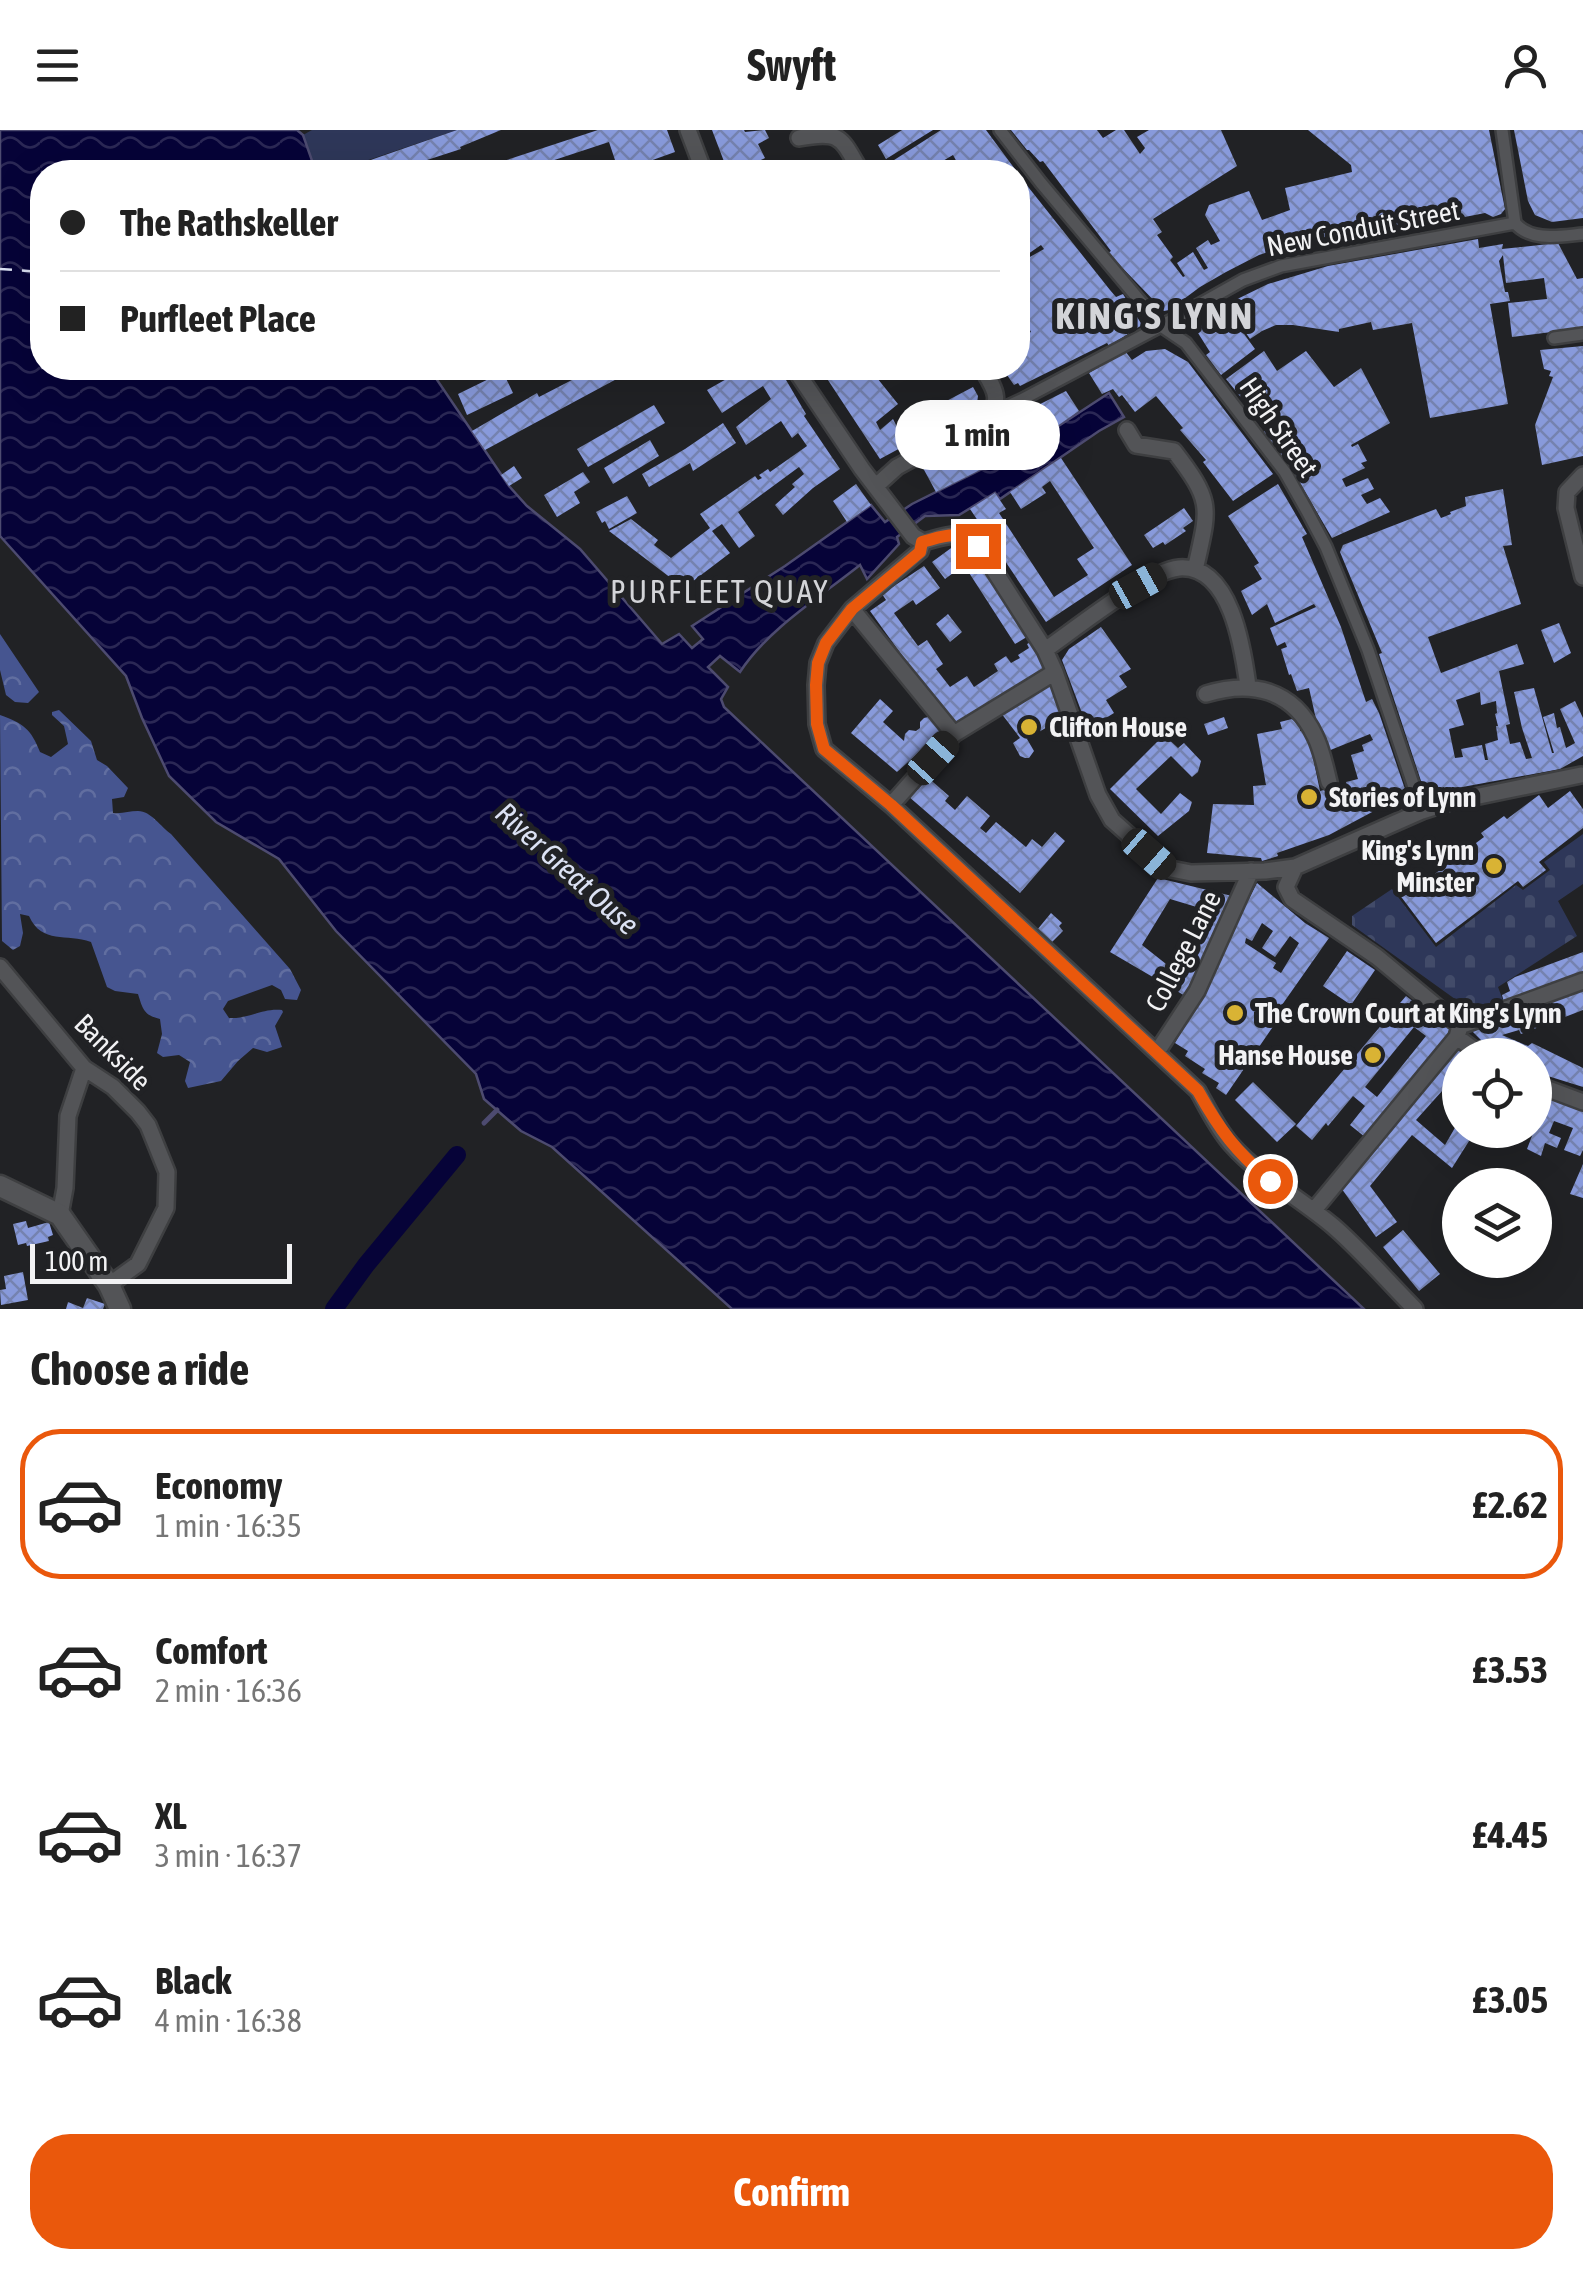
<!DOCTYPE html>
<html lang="en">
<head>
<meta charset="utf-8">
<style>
  :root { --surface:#fff; --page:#f2f2f2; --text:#222; --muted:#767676; --line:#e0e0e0; --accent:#ea580c }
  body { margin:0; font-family:"Asap Condensed",sans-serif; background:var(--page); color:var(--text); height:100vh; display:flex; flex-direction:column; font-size:38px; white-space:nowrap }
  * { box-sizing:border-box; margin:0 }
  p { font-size:32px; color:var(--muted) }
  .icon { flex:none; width:55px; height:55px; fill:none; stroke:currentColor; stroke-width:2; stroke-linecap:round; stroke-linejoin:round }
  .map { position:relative; height:1179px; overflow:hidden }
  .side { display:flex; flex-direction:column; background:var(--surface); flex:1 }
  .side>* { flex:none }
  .top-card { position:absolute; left:30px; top:30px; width:1000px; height:220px; border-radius:40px; box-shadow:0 10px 40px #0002; display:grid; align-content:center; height:220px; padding:0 30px; background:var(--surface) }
  .fabs { position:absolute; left:1442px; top:908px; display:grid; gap:20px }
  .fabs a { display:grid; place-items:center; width:110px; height:110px; border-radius:50%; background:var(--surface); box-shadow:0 10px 40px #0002; font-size:50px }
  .scale { position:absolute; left:30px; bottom:25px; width:262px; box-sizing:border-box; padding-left:10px; border:5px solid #f2f2f4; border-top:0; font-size:28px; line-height:35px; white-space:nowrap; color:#f2f2f4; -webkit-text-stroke:8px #212225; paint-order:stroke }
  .end { position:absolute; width:45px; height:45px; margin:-22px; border:12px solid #ea580c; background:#fff; box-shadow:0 0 0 5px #fff }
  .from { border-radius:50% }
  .bubble { position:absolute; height:70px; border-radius:35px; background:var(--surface); box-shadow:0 10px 40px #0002; font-size:32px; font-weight:700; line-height:70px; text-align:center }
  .car { position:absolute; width:30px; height:60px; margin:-30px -15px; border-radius:12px; box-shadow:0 0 8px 2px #0007; background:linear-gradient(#222 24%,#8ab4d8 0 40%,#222 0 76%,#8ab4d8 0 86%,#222 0) }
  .top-card b { display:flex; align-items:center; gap:35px; height:95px; font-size:38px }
  .top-card b+b { border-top:2px solid var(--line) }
  .top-card i { width:25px; height:25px; background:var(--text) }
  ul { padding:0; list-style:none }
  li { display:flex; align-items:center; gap:30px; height:150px; margin:0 20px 15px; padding:0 10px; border:5px solid transparent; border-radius:40px }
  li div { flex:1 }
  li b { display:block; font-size:38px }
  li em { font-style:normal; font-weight:700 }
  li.on { border-color:var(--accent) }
  li>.icon { width:90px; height:90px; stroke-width:1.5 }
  h2 { padding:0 30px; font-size:45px; line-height:120px }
  .primary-button { display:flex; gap:20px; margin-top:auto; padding:20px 30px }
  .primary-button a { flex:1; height:115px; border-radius:40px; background:var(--accent); color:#fff; font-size:40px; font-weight:700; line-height:115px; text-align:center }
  header { display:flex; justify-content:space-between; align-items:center; height:130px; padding:0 30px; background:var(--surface); font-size:45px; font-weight:700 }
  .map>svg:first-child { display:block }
  .forest { fill:url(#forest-crowns) }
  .cemetery { fill:url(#cemetery-stones) }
  .garden { fill:#2e3759 }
  .water { fill:url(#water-waves); stroke:#4d4b70; stroke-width:2.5 }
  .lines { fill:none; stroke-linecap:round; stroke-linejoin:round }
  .stream { stroke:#4d4b70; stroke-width:5 }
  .canal { stroke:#060338; stroke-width:18 }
  .ferry { stroke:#dce2f4; stroke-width:2.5; stroke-dasharray:12 10; stroke-linecap:butt }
  .building { fill:url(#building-cross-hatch); fill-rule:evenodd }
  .pedestrian-casing { stroke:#3e3f41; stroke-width:16 }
  .minor-casing { stroke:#3e3f41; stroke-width:20 }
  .tertiary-casing { stroke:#3e3f41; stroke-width:25 }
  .pedestrian { stroke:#535457; stroke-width:11 }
  .minor { stroke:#535457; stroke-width:15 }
  .tertiary { stroke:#535457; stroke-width:20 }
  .route { stroke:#ea580c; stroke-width:12 }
  .poi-dot { fill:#d9b334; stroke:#212225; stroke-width:4 }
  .labels { text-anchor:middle; stroke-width:10; stroke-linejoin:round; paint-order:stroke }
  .street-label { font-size:28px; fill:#f2f2f4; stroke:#212225 }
  .poi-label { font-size:28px; font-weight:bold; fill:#f2f2f4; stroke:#212225; text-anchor:start }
  .water-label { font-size:30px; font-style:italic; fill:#dce2f4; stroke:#212225 }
  .quarter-label { font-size:32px; letter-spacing:2.5px; fill:#d3d4d8; stroke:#212225 }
  .district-label { font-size:38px; font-weight:bold; letter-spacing:2.5px; fill:#d3d4d8; stroke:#212225 }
</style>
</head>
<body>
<header><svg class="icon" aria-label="menu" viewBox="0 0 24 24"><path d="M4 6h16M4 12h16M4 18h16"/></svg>Swyft<svg class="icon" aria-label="person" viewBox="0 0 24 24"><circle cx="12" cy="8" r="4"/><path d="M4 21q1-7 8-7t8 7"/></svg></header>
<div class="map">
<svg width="1583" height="1179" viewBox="0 0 1583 1179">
  <defs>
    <pattern id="forest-crowns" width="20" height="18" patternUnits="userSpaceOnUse" patternTransform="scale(2.5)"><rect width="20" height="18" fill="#465590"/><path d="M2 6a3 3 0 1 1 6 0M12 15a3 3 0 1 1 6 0" fill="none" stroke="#616ea0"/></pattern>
    <pattern id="cemetery-stones" width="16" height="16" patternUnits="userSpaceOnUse" patternTransform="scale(2.5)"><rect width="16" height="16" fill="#2e3759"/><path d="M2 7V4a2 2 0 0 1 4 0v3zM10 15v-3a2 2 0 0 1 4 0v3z" fill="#424b69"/></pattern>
    <pattern id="water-waves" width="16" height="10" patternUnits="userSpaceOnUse" patternTransform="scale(2.5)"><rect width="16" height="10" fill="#060338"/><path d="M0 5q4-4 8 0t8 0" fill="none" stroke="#2b2855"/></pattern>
    <pattern id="building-cross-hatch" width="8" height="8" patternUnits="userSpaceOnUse" patternTransform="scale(2.5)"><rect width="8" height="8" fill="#889adb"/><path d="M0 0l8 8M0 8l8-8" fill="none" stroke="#7582af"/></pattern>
  </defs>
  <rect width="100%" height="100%" fill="#212225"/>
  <path class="forest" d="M0 504 39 562 28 573 15 572 6 565 0 540Z
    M59 580 91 611 97 630 107 636 128 658 124 667 112 669 113 683C123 684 129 681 138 681 151 681 161 697 171 704L290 839 301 860 297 870 285 869 281 860 272 855 228 871 223 879 229 888C251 889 261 878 282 880L283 882 275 896 282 917 267 922 253 918 238 931 221 951 188 958 185 951 190 932 179 925 163 927 157 923 162 904 160 889C144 885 143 880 138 864L115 861 107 857 91 812C67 803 42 815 29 786L20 784 23 803 20 816 13 820 2 811 0 585C23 593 31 599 40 622L51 627 68 614 64 596 52 585V582Z"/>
  <path class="cemetery" d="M1583 704V754L1558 771 1577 806 1498 857 1504 873 1471 875 1455 869 1352 795V786L1392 759 1436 817 1516 755 1523 760 1550 740 1544 732Z"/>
  <path class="garden" d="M312 0H457L333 42H316L303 5Z"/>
  <path class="water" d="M0 0H297L303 5 316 42H42V238H429L509 356 527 376 580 419 662 514 679 504 692 518 703 509 692 496 785 436 871 375 885 392 912 374 1028 316 1109 263 1124 287 1099 301 1000 369 995 363 959 385 925 386 897 407 899 414 867 449 860 435C821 466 767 500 740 542L720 526 708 537 728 557 721 569 724 577 1364 1179H732L552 1017 521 1001 484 969 476 944 336 801 279 729 216 692 169 646 142 588 126 546 0 406Z"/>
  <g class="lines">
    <path class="stream" d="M484 993 497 980"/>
    <path class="canal" d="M334 1179 366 1135 457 1025"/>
    <path class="ferry" d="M0 139 42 142"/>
  </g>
  <path class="building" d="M457 0H501L460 17 461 19 390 42H336Z
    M598 0H667L675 22 619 42 609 12 518 42H470Z
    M712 0H744L745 2 765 0 769 8 758 14 765 28 746 37 748 42H728Z
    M902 0H933L886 29 878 15Z
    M941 0H986L1029 58 1110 160 1116 167 1123 164 1142 195 1109 216 1107 213 1020 256 1018 253 1014 255 1002 238H1018V208L1031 202 1018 176V156L1030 150 1021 132 1044 119 1041 115 1018 131V42H944L958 34 953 25 924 42H878L892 35 891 32Z
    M1011 0H1097L1103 8 1116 0H1124L1140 24 1145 18 1137 7 1149 0H1221L1237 36 1153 89 1162 102 1157 105 1173 127 1170 130 1183 147 1185 146 1177 133 1193 122 1204 140 1208 138 1196 118 1208 110 1211 115 1220 111 1205 85 1209 75 1249 61 1262 90 1290 80 1285 58 1352 42 1351 35 1308 0H1489L1505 79 1501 84 1493 87 1485 83 1338 112 1336 105 1298 112 1259 125 1226 142 1200 157 1169 180 1164 181 1108 123 1111 121 1043 31 1040 32 1029 20H1027Z
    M1514 0H1583V88L1552 92 1535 85 1528 71Z
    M669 31 674 42H639Z
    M1478 109 1479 118 1503 114 1502 119 1558 113 1577 149 1583 148V198L1512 207 1508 173 1547 169 1544 148 1506 153 1503 125 1499 131 1505 162H1508L1510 171 1490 174 1508 274 1430 288 1412 193 1373 200 1371 192 1339 199V202L1293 195H1276L1262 201 1250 209 1241 196 1239 197 1255 219 1221 245 1206 225 1210 222 1198 203 1203 192 1225 175 1268 154 1328 136Z
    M1583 216V326L1542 335 1535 295 1553 247 1549 246 1551 241 1544 239 1540 220Z
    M1165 219 1188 232 1273 344 1233 371 1203 332 1206 330 1180 300 1183 298 1156 266 1135 282 1122 265 1119 267 1113 259 1102 264 1089 243 1125 221 1132 230 1146 221Z
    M1264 221 1277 241 1306 221 1334 257 1361 238 1390 293 1351 315 1352 317 1358 314 1367 331 1361 333 1365 338 1342 349 1346 357 1368 348 1374 359 1361 365 1367 374 1380 368 1390 382 1332 408 1297 348 1264 302 1267 299 1226 249Z
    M595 238H637L485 320 472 301 537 263 539 267Z
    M746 238H779L806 284 804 286 840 339 813 358 783 385 775 375 795 357 792 354 804 344 799 337 738 382 755 406 739 418 722 394 712 401 730 423 684 458 609 401 631 389 658 410 654 415 671 428 710 398 700 384 755 346 758 350 762 348 759 345 768 339 770 342 807 316 798 303 792 308 781 291 746 315 736 297 771 269 763 256 722 283 707 260Z
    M820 238H849L850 241 854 238H869L898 274 876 292 880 300 893 289 897 297 973 257 978 266 977 273 956 288 880 329Z
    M503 242 513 263 467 285 458 264Z
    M1066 261 1079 281 1028 316 936 362 923 338 969 310Z
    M654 275 665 293 588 337 577 319Z
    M723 293 736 313 693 341 690 333 649 357 642 344 685 319Z
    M650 310 659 326 613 354 604 338Z
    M1061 328 1132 435 1046 492 970 379 995 363 1006 379 999 383 1054 467 1088 445 1077 429 1094 418 1050 351 1042 357 1046 363 1021 379 1010 362Z
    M514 336 522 348 509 356 501 345Z
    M583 342 590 352 574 362 580 373 557 387 544 365Z
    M856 354 871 375 847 392 833 371Z
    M1278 354 1307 404 1302 407 1341 497 1366 572 1372 569 1379 583 1406 662 1404 665 1329 705 1277 723 1278 726 1262 731 1261 728 1207 723 1213 674 1254 675 1253 656 1266 655 1257 604 1282 599 1280 592 1292 589 1300 595V601L1307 599 1320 661 1342 656 1349 672 1351 670 1346 652 1358 649 1351 625 1364 621 1362 615 1373 610 1370 604 1328 621 1318 598 1309 558 1297 561 1291 544 1289 545 1281 519 1287 517 1285 512 1277 516 1270 498 1316 477 1314 474 1275 493 1267 474 1252 485 1241 461 1262 449 1254 436 1259 433 1228 386Z
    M1503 359 1512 415 1503 416 1521 474 1428 507 1441 543 1517 514 1524 534 1499 541 1510 594 1506 595 1510 614 1520 612 1526 629 1532 628 1522 598 1514 562 1534 558 1552 623H1554L1543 587 1554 583 1557 598 1560 597 1566 618 1575 613 1560 579 1575 571 1583 588V626L1560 639 1430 663 1423 657 1379 524 1382 523 1340 422 1343 415 1436 379 1441 388 1451 384 1450 382 1466 376 1465 367ZM1480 562 1481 575 1496 571 1497 583 1495 584 1498 596H1496L1498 610 1485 614 1488 630H1485L1482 615 1461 619 1463 627 1455 628 1449 599 1464 595 1456 570Z
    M627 366 637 383 609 399 605 391 602 393 596 382Z
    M1184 378 1193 391 1183 398 1186 401 1165 415 1163 412 1153 418 1144 405Z
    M958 413 971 429 979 425 1030 505 1015 514 964 435 945 449 932 432Z
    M924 436 940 458 916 475 913 470 894 483 918 516 927 510 943 534 936 539 950 557 967 546 974 557 998 541 994 534 1006 526 1011 533 1020 528 1018 525 1029 518 1027 514 1036 509 1051 539 955 599 870 481 886 470 882 464Z
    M948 484 962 502 950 512 936 494Z
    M1559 493 1571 523 1554 533 1541 500Z
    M1101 497 1131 539 1119 546 1127 557 1106 570 1114 583 1088 599 1062 530 1069 519Z
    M1052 551 1059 565 1055 568 1066 586 1027 609 1034 621 1029 628H1025L1020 626 1013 613 1020 608 1001 583Z
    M880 569 893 581 883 592 904 611 905 604 909 600 916 601 920 598V592L924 588 932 586 945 599 897 642 851 603Z
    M1224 587 1228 598 1208 605 1204 594Z
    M1164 605 1178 618 1184 613 1201 631 1198 642 1192 647 1171 626 1136 659 1161 684 1180 663 1192 672 1189 681 1158 706 1110 659Z
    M925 645 949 666 945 671 955 680 967 666 990 686 980 698 986 703 996 692 1026 717 1032 709 1042 717 1055 702 1065 711 1020 763 908 666Z
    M1570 661 1583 679V698L1539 732 1546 740 1523 757 1518 751 1436 813 1396 760 1414 747 1420 755 1484 707 1481 703 1504 686 1507 689 1539 665 1548 678Z
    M1158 748 1232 766 1187 867 1110 822ZM1170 769 1210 781 1180 845 1142 815Z
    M1257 753 1305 793 1329 808 1277 882 1281 885 1226 965 1216 958 1219 953 1202 943 1205 939 1185 926 1188 921 1175 913ZM1262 793 1273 801 1262 818 1275 827 1290 806 1299 813 1281 843 1273 838 1276 833 1245 813 1246 808 1252 811Z
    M1051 783 1062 793 1059 796 1063 801 1050 814 1037 800Z
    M1347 821 1375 840 1351 875 1323 856Z
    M1583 822V843L1504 872 1502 865 1510 861 1507 852 1515 847Z
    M1583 856V880L1521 904 1519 900 1502 905 1528 916 1532 913 1583 938V957L1535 942V925H1500L1487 916 1470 899Z
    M1406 866 1452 901 1383 991 1365 1007 1350 995 1365 976 1353 966 1328 996 1326 993 1312 1010 1296 996ZM1414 897 1426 906 1377 967 1365 957Z
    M1458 918 1468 925H1460V941L1416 990 1445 1015 1460 989V1000H1476L1452 1038 1412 1005 1370 1056 1397 1092 1376 1107 1339 1055Z
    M1253 952 1296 994 1277 1012 1235 970Z
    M1535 963 1583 978V1020L1580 1026 1564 1020 1573 998 1554 991 1549 1003 1561 1008 1557 1018 1545 1013 1541 1026 1527 1019 1540 985 1535 983Z
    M1583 1034V1068L1570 1064Z
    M26 1091 28 1098 49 1092 53 1105 48 1107 49 1111 27 1116 26 1113 18 1115 13 1094Z
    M1403 1100 1440 1144 1419 1161 1383 1117Z
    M23 1142 28 1170 1 1175 0 1160 6 1159 4 1146Z
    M87 1168 105 1174 103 1179H66L68 1172 83 1178Z"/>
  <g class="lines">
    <g class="pedestrian-casing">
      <path id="pedestrian" d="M1000 0 1041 53 1161 196 1186 213 1285 342 1307 381 1326 417 1368 520 1422 681
        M1502 0 1515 93
        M1554 208 1583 204
        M994 276 1006 277 1021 270 1161 196 1243 150 1281 136 1515 93C1531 112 1560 106 1583 104"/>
    </g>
    <g class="minor-casing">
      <path id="minor" d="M688 0 704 42
        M799 8C842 0 841 8 861 42
        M794 238 862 339 913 406 923 412
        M1127 300 1136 315 1174 321C1214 373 1209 377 1195 440
        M1583 345 1567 362 1566 378 1583 447
        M876 356 897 337 983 290C1005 272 994 258 982 238
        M923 412 920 421 852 479 826 513 818 533 816 555 817 594 824 619 891 675 1198 961C1208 979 1217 998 1231 1014 1260 1047 1300 1068 1333 1096 1362 1121 1388 1152 1415 1179
        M923 412C951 405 961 397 983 423L1045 520 1055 542 1098 665 1112 690 1166 738 1191 743 1265 741 1295 737 1422 681 1450 672 1581 645
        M852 479 954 604
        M1045 520C1074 500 1147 441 1179 438 1231 434 1243 519 1248 556
        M1206 564C1251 550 1293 559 1315 606 1322 620 1325 636 1329 652
        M891 675 954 604 1055 542
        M1295 737 1286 757 1292 769 1377 827 1460 896
        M0 837 84 938 113 957 138 982 148 995 167 1042 166 1078 138 1134 109 1155
        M1460 896 1583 851
        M1457 907 1481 925
        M1157 922 1197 861 1251 741
        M1535 954 1583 972
        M1314 1080 1457 907 1460 896
        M60 1085 65 1058 68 986 84 938"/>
    </g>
    <g class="tertiary-casing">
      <path id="tertiary" d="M0 1056 60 1085 109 1155 120 1179"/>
    </g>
    <use href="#pedestrian" class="pedestrian"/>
    <use href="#minor" class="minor"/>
    <use href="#tertiary" class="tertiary"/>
  </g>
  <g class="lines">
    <path class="route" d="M978 416C958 399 945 406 922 412L920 422 852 479 826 513 818 533 816 555 817 594 824 619 891 675 1198 961C1221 1002 1235 1020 1270 1051"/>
  </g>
  <g class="poi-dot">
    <circle cx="1029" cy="597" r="10"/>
    <circle cx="1309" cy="667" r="10"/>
    <circle cx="1494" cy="736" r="10"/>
    <circle cx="1235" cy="883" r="10"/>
    <circle cx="1373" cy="925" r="10"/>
  </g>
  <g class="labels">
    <g class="street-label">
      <text transform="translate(1363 98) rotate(-11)" y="10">New Conduit Street</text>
      <text transform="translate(1279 297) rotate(55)" y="10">High Street</text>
      <text transform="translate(1183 821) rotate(-63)" y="10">College Lane</text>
      <text transform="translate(113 922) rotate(45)" y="10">Bankside</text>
    </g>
    <g class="poi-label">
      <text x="1049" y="607">Clifton House</text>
      <text x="1329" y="677">Stories of Lynn</text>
      <text x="1474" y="730" text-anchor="end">King's Lynn<tspan x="1474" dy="32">Minster</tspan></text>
      <text x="1255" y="893">The Crown Court at King's Lynn</text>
      <text x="1353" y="935" text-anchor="end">Hanse House</text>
    </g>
    <g class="water-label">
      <text transform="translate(567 739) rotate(42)" y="10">River Great Ouse</text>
    </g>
    <g class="quarter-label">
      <text x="720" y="473">PURFLEET QUAY</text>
    </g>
    <g class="district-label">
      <text x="1155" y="199">KING'S LYNN</text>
    </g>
  </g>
</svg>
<div class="fabs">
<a><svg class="icon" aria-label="locate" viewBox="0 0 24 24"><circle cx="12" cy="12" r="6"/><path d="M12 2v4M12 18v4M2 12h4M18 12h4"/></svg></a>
<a><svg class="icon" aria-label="layers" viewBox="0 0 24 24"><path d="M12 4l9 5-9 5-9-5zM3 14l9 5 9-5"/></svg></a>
</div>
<div class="scale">100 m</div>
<i class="end from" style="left:1270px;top:1051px"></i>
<i class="end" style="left:978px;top:416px"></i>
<div class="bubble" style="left:895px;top:270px;width:165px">1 min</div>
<i class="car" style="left:1138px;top:456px;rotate:61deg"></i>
<i class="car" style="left:933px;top:628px;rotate:42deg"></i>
<i class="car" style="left:1149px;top:724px;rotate:131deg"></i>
<div class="top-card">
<b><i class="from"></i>The Rathskeller</b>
<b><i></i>Purfleet Place</b>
</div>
</div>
<section class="side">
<h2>Choose a ride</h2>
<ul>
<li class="on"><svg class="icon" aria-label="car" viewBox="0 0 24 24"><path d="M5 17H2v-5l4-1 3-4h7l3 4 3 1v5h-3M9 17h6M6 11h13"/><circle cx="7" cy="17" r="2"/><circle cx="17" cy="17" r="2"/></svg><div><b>Economy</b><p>1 min · 16:35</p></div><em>£2.62</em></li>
<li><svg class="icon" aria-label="car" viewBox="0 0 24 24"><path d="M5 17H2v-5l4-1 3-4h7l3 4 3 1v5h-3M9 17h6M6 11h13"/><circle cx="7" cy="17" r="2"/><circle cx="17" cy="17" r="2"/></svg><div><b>Comfort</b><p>2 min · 16:36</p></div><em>£3.53</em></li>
<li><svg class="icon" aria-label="car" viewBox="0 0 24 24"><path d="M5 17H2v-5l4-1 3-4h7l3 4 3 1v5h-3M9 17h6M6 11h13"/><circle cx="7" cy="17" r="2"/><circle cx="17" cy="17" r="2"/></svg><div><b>XL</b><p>3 min · 16:37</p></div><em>£4.45</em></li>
<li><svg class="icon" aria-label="car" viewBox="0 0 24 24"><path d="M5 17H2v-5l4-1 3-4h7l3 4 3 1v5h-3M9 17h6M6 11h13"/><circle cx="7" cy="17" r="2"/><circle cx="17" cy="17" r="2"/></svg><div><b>Black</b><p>4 min · 16:38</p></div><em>£3.05</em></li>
</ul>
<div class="primary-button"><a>Confirm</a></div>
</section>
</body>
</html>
